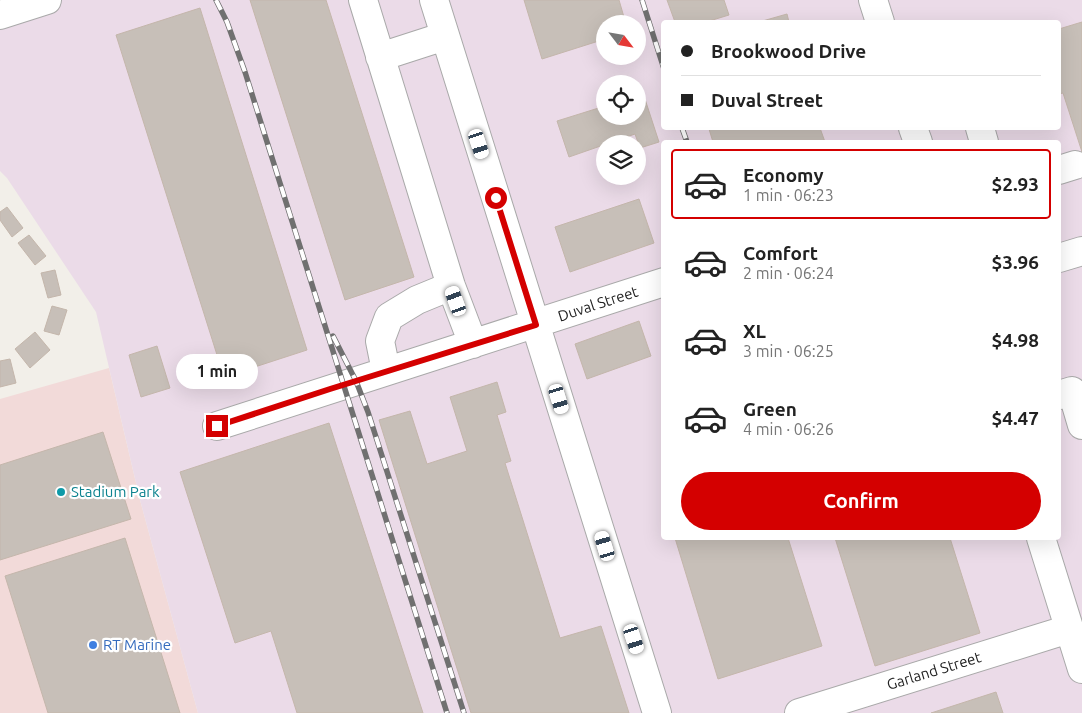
<!DOCTYPE html>
<html lang="en">
<head>
<meta charset="utf-8">
<style>
  :root { --surface:#fff; --page:#f2f2f2; --text:#222; --muted:#767676; --line:#e0e0e0; --accent:#d40000 }
  body { margin:0; font-family:Ubuntu,sans-serif; background:var(--page); color:var(--text); height:100vh; display:flex; flex-direction:column; font-size:19px; white-space:nowrap }
  * { box-sizing:border-box; margin:0 }
  p { font-size:16px; color:var(--muted) }
  .icon { flex:none; width:28px; height:28px; fill:none; stroke:currentColor; stroke-width:2; stroke-linecap:round; stroke-linejoin:round }
  .map { position:relative; flex:1; overflow:hidden }
  .details { position:absolute; left:661px; top:140px; width:400px; height:400px; display:flex; flex-direction:column; background:var(--surface); border-radius:5px; box-shadow:0 5px 20px #0002 }
  .details>* { flex:none }
  .banner { position:absolute; left:661px; top:20px; width:400px; height:110px; border-radius:5px; box-shadow:0 5px 20px #0002; display:grid; align-content:center; height:110px; padding:0 20px; background:var(--surface) }
  .needle { width:32px; rotate:121deg }
  .controls { position:absolute; left:596px; top:15px; display:grid; gap:10px }
  .controls a { display:grid; place-items:center; width:50px; height:50px; border-radius:50%; background:var(--surface); box-shadow:0 5px 20px #0002; font-size:25px }
  .end { position:absolute; width:22px; height:22px; margin:-11px; border:6px solid #d40000; background:#fff; box-shadow:0 0 0 2px #fff }
  .from { border-radius:50% }
  .bubble { position:absolute; height:35px; border-radius:18px; background:var(--surface); box-shadow:0 5px 20px #0002; font-size:16px; font-weight:700; line-height:35px; text-align:center }
  .car { position:absolute; width:15px; height:30px; margin:-15px -8px; border-radius:6px; box-shadow:0 0 4px 1px #0007; background:linear-gradient(#fff 24%,#345 0 40%,#fff 0 76%,#345 0 86%,#fff 0) }
  .banner b { display:flex; align-items:center; gap:18px; height:48px; font-size:19px }
  .banner b+b { border-top:1px solid var(--line) }
  .banner i { width:12px; height:12px; background:var(--text) }
  ul { padding:9px 0 0; list-style:none }
  li { display:flex; align-items:center; gap:15px; height:70px; margin:0 10px 8px; padding:0 10px; border:2px solid transparent; border-radius:5px }
  li div { flex:1 }
  li b { display:block; font-size:19px }
  li em { font-style:normal; font-weight:700 }
  li.selected { border-color:var(--accent) }
  li>.icon { width:45px; height:45px; stroke-width:1.5 }
  .action { display:flex; gap:10px; margin-top:auto; padding:10px 20px }
  .action a { flex:1; height:58px; border-radius:30px; background:var(--accent); color:#fff; font-size:20px; font-weight:700; line-height:58px; text-align:center }
  .map>svg:first-child { display:block }
  .commercial { fill:#f2dad9 }
  .industrial { fill:#ebdbe8; fill-rule:evenodd }
  .building { fill:#c7bfb8; stroke:#c4b6ab }
  .lines { fill:none; stroke-linecap:round; stroke-linejoin:round }
  .minor-casing { stroke:#a9a9a9; stroke-width:30 }
  .minor { stroke:#fff; stroke-width:28 }
  .rail-casing { stroke:#707070; stroke-width:5.5 }
  .rail { stroke:#fff; stroke-width:4; stroke-dasharray:11; stroke-linecap:butt }
  .route { stroke:#d40000; stroke-width:6 }
  .culture-dot { fill:#0f9aa8; stroke:#fff; stroke-width:2 }
  .shop-dot { fill:#3f7fe0; stroke:#fff; stroke-width:2 }
  .labels { text-anchor:middle; stroke-width:4.5; stroke-linejoin:round; paint-order:stroke }
  .street-label { font-size:15px; fill:#222; stroke:#fff }
  .culture-label { font-size:15px; fill:#0d838f; stroke:#fff; text-anchor:start }
  .shop-label { font-size:15px; fill:#366cbe; stroke:#fff; text-anchor:start }
</style>
</head>
<body>
<div class="map">
<svg width="1082" height="713" viewBox="0 0 1082 713">
  <rect width="100%" height="100%" fill="#f2efe9"/>
  <path class="commercial" d="M109 368 140 500 198 713H0V399Z"/>
  <path class="industrial" d="M0 0H1082V713H198L140 500 96 312 7 178 0 171ZM664 22H1059V128H664ZM605 24H638V56H605ZM605 84H638V116H605ZM664 142H1059V538H664ZM605 144H638V176H605Z"/>
  <path class="building" d="M250 0H326L414 277 345 300Z
    M524 0H619L626 24H605V39L542 59Z
    M667 0H724L729 15 706 22H675Z
    M200 8 307 350 224 377 116 35Z
    M787 14 789 22H759Z
    M1082 22V152L1063 93 1059 94V29Z
    M643 93 659 142 640 148 635 134 569 157 557 121 605 106V116H638V95Z
    M714 128H820L825 142H713L709 129Z
    M639 199 654 243 570 272 555 227Z
    M7 207 23 228 12 237 0 220V212Z
    M29 235 46 256 35 265 18 243Z
    M55 270 61 295 48 298 41 273Z
    M52 306 67 310 59 335 44 331Z
    M639 321 651 356 587 379 575 344Z
    M35 332 50 350 30 368 15 349Z
    M157 346 170 388 141 397 129 355Z
    M10 359 16 383 0 387V361Z
    M497 382 506 412 497 415 511 461 505 463 560 638 601 626 629 713H471L379 420 410 411 427 464 467 451 450 397Z
    M329 423 423 713H297L271 631 235 643 180 472Z
    M103 432 131 519 0 560V465Z
    M125 538 180 713H48L5 576Z
    M675 538H788L822 646 718 679Z
    M835 538H950L980 633 875 666Z
    M996 692 1003 713H931Z"/>
  <g class="lines">
    <g class="minor-casing">
      <path id="minor" d="M363 0 451 286 473 344
        M434 0 657 713
        M873 0 880 22
        M0 15 47 0
        M380 57 445 36
        M913 128 918 142
        M980 128 984 142
        M1059 170 1075 165
        M1059 258 1082 251
        M386 371 380 341 389 317 417 300 451 286
        M1059 395 1072 391 1082 425
        M217 426C366 377 515 331 664 282
        M1041 538 1082 669
        M799 713 1069 629"/>
    </g>
    <use href="#minor" class="minor"/>
    <g class="rail-casing">
      <path id="rail" d="M216 0 227 22 245 72 447 713
        M642 0 664 69
        M682 128 687 142
        M333 336 356 381 368 412 464 713"/>
    </g>
    <use href="#rail" class="rail"/>
  </g>
  <g class="lines">
    <path class="route" d="M217 426 330 389 536 325 496 198"/>
  </g>
  <circle class="culture-dot" cx="61" cy="492" r="5"/>
  <circle class="shop-dot" cx="93" cy="645" r="5"/>
  <g class="labels">
    <g class="street-label">
      <text transform="translate(598 304) rotate(-18)" y="5">Duval Street</text>
      <text transform="translate(934 671) rotate(-17)" y="5">Garland Street</text>
    </g>
    <g class="culture-label">
      <text x="71" y="497">Stadium Park</text>
    </g>
    <g class="shop-label">
      <text x="103" y="650">RT Marine</text>
    </g>
  </g>
</svg>
<div class="controls">
<a><svg class="needle" viewBox="-14 -14 28 28"><path d="M0-13l5 13h-10z" fill="#e53935"/><path d="M0 13l5-13h-10z" fill="#767676"/></svg></a>
<a><svg class="icon" aria-label="locate" viewBox="0 0 24 24"><circle cx="12" cy="12" r="6"/><path d="M12 2v4M12 18v4M2 12h4M18 12h4"/></svg></a>
<a><svg class="icon" aria-label="layers" viewBox="0 0 24 24"><path d="M12 4l9 5-9 5-9-5zM3 14l9 5 9-5"/></svg></a>
</div>
<i class="end from" style="left:496px;top:198px"></i>
<i class="end" style="left:217px;top:426px"></i>
<div class="bubble" style="left:176px;top:354px;width:82px">1 min</div>
<i class="car" style="left:479px;top:144px;rotate:162deg"></i>
<i class="car" style="left:456px;top:301px;rotate:340deg"></i>
<i class="car" style="left:559px;top:399px;rotate:163deg"></i>
<i class="car" style="left:605px;top:546px;rotate:343deg"></i>
<i class="car" style="left:634px;top:639px;rotate:162deg"></i>
<div class="banner">
<b><i class="from"></i>Brookwood Drive</b>
<b><i></i>Duval Street</b>
</div>
<section class="details">
<ul>
<li class="selected"><svg class="icon" aria-label="car" viewBox="0 0 24 24"><path d="M5 17H2v-5l4-1 3-4h7l3 4 3 1v5h-3M9 17h6M6 11h13"/><circle cx="7" cy="17" r="2"/><circle cx="17" cy="17" r="2"/></svg><div><b>Economy</b><p>1 min · 06:23</p></div><em>$2.93</em></li>
<li><svg class="icon" aria-label="car" viewBox="0 0 24 24"><path d="M5 17H2v-5l4-1 3-4h7l3 4 3 1v5h-3M9 17h6M6 11h13"/><circle cx="7" cy="17" r="2"/><circle cx="17" cy="17" r="2"/></svg><div><b>Comfort</b><p>2 min · 06:24</p></div><em>$3.96</em></li>
<li><svg class="icon" aria-label="car" viewBox="0 0 24 24"><path d="M5 17H2v-5l4-1 3-4h7l3 4 3 1v5h-3M9 17h6M6 11h13"/><circle cx="7" cy="17" r="2"/><circle cx="17" cy="17" r="2"/></svg><div><b>XL</b><p>3 min · 06:25</p></div><em>$4.98</em></li>
<li><svg class="icon" aria-label="car" viewBox="0 0 24 24"><path d="M5 17H2v-5l4-1 3-4h7l3 4 3 1v5h-3M9 17h6M6 11h13"/><circle cx="7" cy="17" r="2"/><circle cx="17" cy="17" r="2"/></svg><div><b>Green</b><p>4 min · 06:26</p></div><em>$4.47</em></li>
</ul>
<div class="action"><a>Confirm</a></div>
</section>
</div>
</body>
</html>
